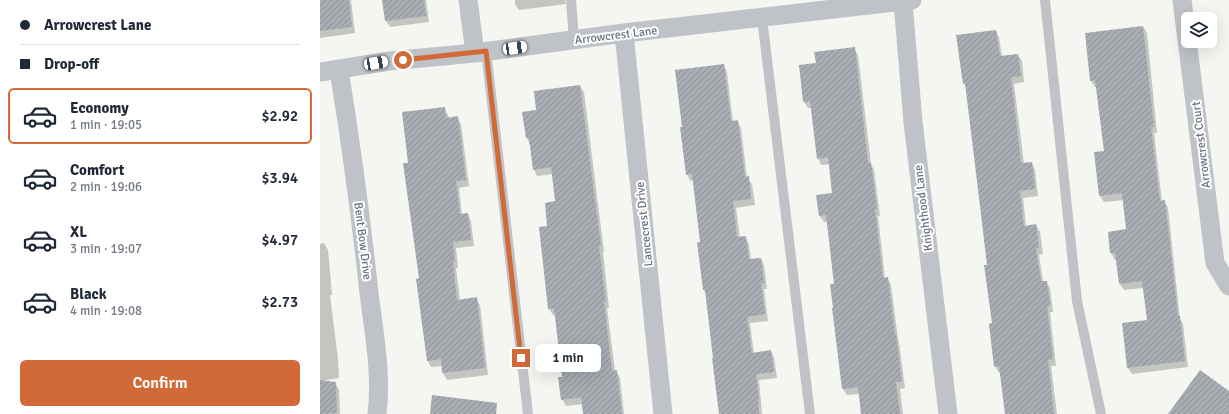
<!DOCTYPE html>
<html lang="en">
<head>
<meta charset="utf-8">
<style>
  :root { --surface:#fff; --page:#f6f6f7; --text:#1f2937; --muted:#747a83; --line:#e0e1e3; --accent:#d16a37 }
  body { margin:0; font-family:Signika,sans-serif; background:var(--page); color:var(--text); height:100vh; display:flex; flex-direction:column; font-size:15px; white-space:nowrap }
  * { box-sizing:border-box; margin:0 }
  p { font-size:13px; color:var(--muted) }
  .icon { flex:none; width:22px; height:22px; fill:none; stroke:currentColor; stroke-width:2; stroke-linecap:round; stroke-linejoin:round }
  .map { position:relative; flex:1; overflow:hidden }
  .sheet { display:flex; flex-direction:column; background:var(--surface); width:320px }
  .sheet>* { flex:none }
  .hud { display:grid; align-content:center; height:88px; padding:0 20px; background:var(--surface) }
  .fabs { position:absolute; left:861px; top:12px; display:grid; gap:8px }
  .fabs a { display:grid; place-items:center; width:36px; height:36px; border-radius:6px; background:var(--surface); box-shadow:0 4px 16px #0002; font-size:20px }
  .end { position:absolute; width:18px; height:18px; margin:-9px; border:5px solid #d16a37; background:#fff; box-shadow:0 0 0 2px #fff }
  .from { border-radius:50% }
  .bubble { position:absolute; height:28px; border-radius:6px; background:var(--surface); box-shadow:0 4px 16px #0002; font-size:13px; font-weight:600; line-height:28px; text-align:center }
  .car { position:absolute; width:12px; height:24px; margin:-12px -6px; border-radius:5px; box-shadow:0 0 3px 1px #0007; background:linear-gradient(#fff 24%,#345 0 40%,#fff 0 76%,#345 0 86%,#fff 0) }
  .hud b { display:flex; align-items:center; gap:14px; height:38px; font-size:15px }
  .hud b+b { border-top:1px solid var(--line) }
  .hud i { width:10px; height:10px; background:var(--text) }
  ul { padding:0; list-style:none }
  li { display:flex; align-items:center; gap:12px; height:56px; margin:0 8px 6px; padding:0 12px; border:2px solid transparent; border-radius:6px }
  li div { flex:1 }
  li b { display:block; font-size:15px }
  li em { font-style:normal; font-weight:600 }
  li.current { border-color:var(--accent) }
  li>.icon { width:36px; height:36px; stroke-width:1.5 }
  .button { display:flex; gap:8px; margin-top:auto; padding:8px 20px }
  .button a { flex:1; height:46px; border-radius:6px; background:var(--accent); color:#fff; font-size:16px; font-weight:600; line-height:46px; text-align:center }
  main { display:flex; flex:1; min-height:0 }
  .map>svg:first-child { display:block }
  .shadow { fill:#0003 }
  .building { fill:url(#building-hatch) }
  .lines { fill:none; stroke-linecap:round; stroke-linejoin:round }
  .service { stroke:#bfc2c6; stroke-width:10 }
  .minor { stroke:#bfc2c6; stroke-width:19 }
  .route { stroke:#d16a37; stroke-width:5 }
  .labels { text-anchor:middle; stroke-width:4; stroke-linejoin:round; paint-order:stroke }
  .street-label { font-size:12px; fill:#677380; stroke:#fff }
</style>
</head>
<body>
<main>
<section class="sheet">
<div class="hud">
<b><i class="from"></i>Arrowcrest Lane</b>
<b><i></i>Drop-off</b>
</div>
<ul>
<li class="current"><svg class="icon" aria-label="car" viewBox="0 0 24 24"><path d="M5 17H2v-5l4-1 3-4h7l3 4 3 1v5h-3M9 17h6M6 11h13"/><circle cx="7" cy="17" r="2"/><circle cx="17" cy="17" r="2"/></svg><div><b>Economy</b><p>1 min · 19:05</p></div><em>$2.92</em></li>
<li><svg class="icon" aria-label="car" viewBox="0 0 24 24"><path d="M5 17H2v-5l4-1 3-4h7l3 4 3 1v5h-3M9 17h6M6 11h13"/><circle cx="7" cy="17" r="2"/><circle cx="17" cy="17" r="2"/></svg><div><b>Comfort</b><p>2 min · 19:06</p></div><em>$3.94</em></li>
<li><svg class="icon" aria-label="car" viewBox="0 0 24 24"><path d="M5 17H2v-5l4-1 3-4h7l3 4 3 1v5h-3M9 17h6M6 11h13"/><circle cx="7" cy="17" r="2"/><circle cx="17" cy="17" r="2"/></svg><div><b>XL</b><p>3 min · 19:07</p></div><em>$4.97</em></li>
<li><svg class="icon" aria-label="car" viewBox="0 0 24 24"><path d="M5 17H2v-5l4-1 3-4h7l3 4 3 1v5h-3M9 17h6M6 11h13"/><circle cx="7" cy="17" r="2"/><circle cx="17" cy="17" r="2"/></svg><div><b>Black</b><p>4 min · 19:08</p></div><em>$2.73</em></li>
</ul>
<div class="button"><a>Confirm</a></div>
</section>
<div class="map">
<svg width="909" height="414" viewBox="0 0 909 414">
  <defs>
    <pattern id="building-hatch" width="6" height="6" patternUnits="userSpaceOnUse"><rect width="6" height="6" fill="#a7adb2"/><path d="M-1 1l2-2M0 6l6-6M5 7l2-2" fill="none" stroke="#8c9196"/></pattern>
  </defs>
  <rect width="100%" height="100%" fill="#f5f5f2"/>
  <path class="shadow" d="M0 0H31L35 33 0 38Z
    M63 0H106L109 22 70 27 66 21Z
    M195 0H245L246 4 199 10 195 4Z
    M823 27 827 33 837 133H834L842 202 844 201 848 208 860 319 863 324 868 367 812 374 808 368 803 324 828 321 824 288 804 290 800 284 797 259 795 260 791 253 789 233 807 230 804 200 784 202 780 196 775 153 785 152 777 87H775L771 81Z
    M676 31 679 37 682 57 698 55 702 61 704 82 694 84 704 164 712 163 715 170 718 196 703 198 706 226 716 225 720 232 723 254 719 255 723 282H726L730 288 733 312H730L736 366H731L737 414H686L681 372 679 373 675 366 673 324 668 266 647 89 644 83Z
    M534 49 538 55 551 164 554 170 560 216H558L565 278H567L571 285 578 339 579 342 585 388 580 389 583 414H542L540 394 527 395 523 389 514 308 515 284 508 222H504L500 216 497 196 513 194 510 164 501 165 498 158 491 108H488L484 102 497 63Z
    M404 65 407 72 413 122 417 121 421 128 427 178 432 184 435 205 416 208 420 238 425 237 429 244 431 260 441 259 444 265 447 289H444L448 321 430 323 434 354 451 351 454 358 457 378 439 380 442 414H402L386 294 384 290 381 243 374 180 370 181 367 174 363 128Z
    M260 86 264 92 284 252H283L289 308H287L295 371H296L300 378 304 414H264L263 404 246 406 242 399 243 378 236 315H233L229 309 228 227 236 202 233 174 217 176 214 169 210 145 207 138 218 111Z
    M124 108 128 115 129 119 137 118 141 124 149 186 139 188 142 215 148 214 151 221 154 246 136 248 138 268H136L140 300 156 298 160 305 168 375 127 380 123 373 122 366 111 367 108 361 89 164Z
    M4 243 8 250 12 295H10L18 359 19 378 1 381 15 383 19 390 20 414H0V244Z"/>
  <path class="building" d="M0 0H29L32 27 0 31Z
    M62 0H104L106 16 65 21Z
    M823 26 834 127H831L840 201 845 200 858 316H860L865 361 807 368 802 323 827 320 822 281 799 284 795 253H790L788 232 806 229 802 193 779 196 774 152 784 151 775 80 770 81 765 33Z
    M676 30 680 56 698 54 701 76 691 77 701 163 712 162 715 189 700 191 704 226 716 224 719 248H716L721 281H727L730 305 727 306 733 359 728 360 734 414H685L679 366 674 367 669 324 672 323 664 265H667L660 206 645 83 643 84 636 35Z
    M535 47 548 163H551L557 209H555L563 278 568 277 575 335 576 334 582 382H576L580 414H541L538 387 522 389 512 308H513L510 284H514L506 215 499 216 496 195 512 193 508 157 497 159 490 101 483 102 479 65 496 63 494 52Z
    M404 64 411 121 418 120 425 177 429 176 431 199 413 201 417 237 426 236 429 259 441 258 444 283H441L445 314 427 317 432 353 451 350 454 372 436 374 439 400H438L439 414H399L392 358H393L385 290H383L377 242H380L372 174 366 175 360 127H362L355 70Z
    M260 85 281 246H279L286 302H284L292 371 297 370 302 414H263L261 397 241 400 238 377H242L234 308 228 309 219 227 227 226 225 203 235 201 231 167 213 170 209 138H206L202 112 216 110 214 91Z
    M125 107 126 118 138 116 146 180 136 181 140 214 148 213 151 240 133 242 135 261 133 262 137 300 157 297 165 368 122 373 121 359 107 361 96 279 99 278 83 163H88L82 112Z
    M880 370 909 391V414H848Z
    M0 380 16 382 17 413 0 414Z
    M112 395 177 403 176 414H110Z"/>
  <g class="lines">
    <path class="service" d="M251 0 254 40
      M725 0 757 301 781 414
      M442 18 490 414
      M166 51 208 414"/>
    <path class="minor" d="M148 0 155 53
      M862 0 895 263 909 286
      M583 2 593 122 628 414
      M304 33 343 414
      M19 70C31 144 41 218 49 293 54 333 62 374 57 414
      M0 72 69 61 155 53 304 33 592 0"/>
  </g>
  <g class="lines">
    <path class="route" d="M83 60 166 51 201 358"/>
  </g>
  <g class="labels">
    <g class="street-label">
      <text transform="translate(296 35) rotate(-7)" y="4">Arrowcrest Lane</text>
      <text transform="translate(881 145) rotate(-97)" y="4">Arrowcrest Court</text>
      <text transform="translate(603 208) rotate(-97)" y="4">Knighthood Lane</text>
      <text transform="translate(324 224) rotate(-96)" y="4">Lancecrest Drive</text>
      <text transform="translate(43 241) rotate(83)" y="4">Bent Bow Drive</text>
    </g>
  </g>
</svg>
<div class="fabs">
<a><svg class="icon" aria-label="layers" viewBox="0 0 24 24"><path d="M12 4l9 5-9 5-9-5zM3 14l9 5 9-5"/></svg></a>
</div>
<i class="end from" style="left:83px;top:60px"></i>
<i class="end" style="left:201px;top:358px"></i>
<div class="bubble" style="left:215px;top:344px;width:66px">1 min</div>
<i class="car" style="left:195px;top:48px;rotate:82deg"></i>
<i class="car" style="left:56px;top:63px;rotate:80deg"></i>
</div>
</main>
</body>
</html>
